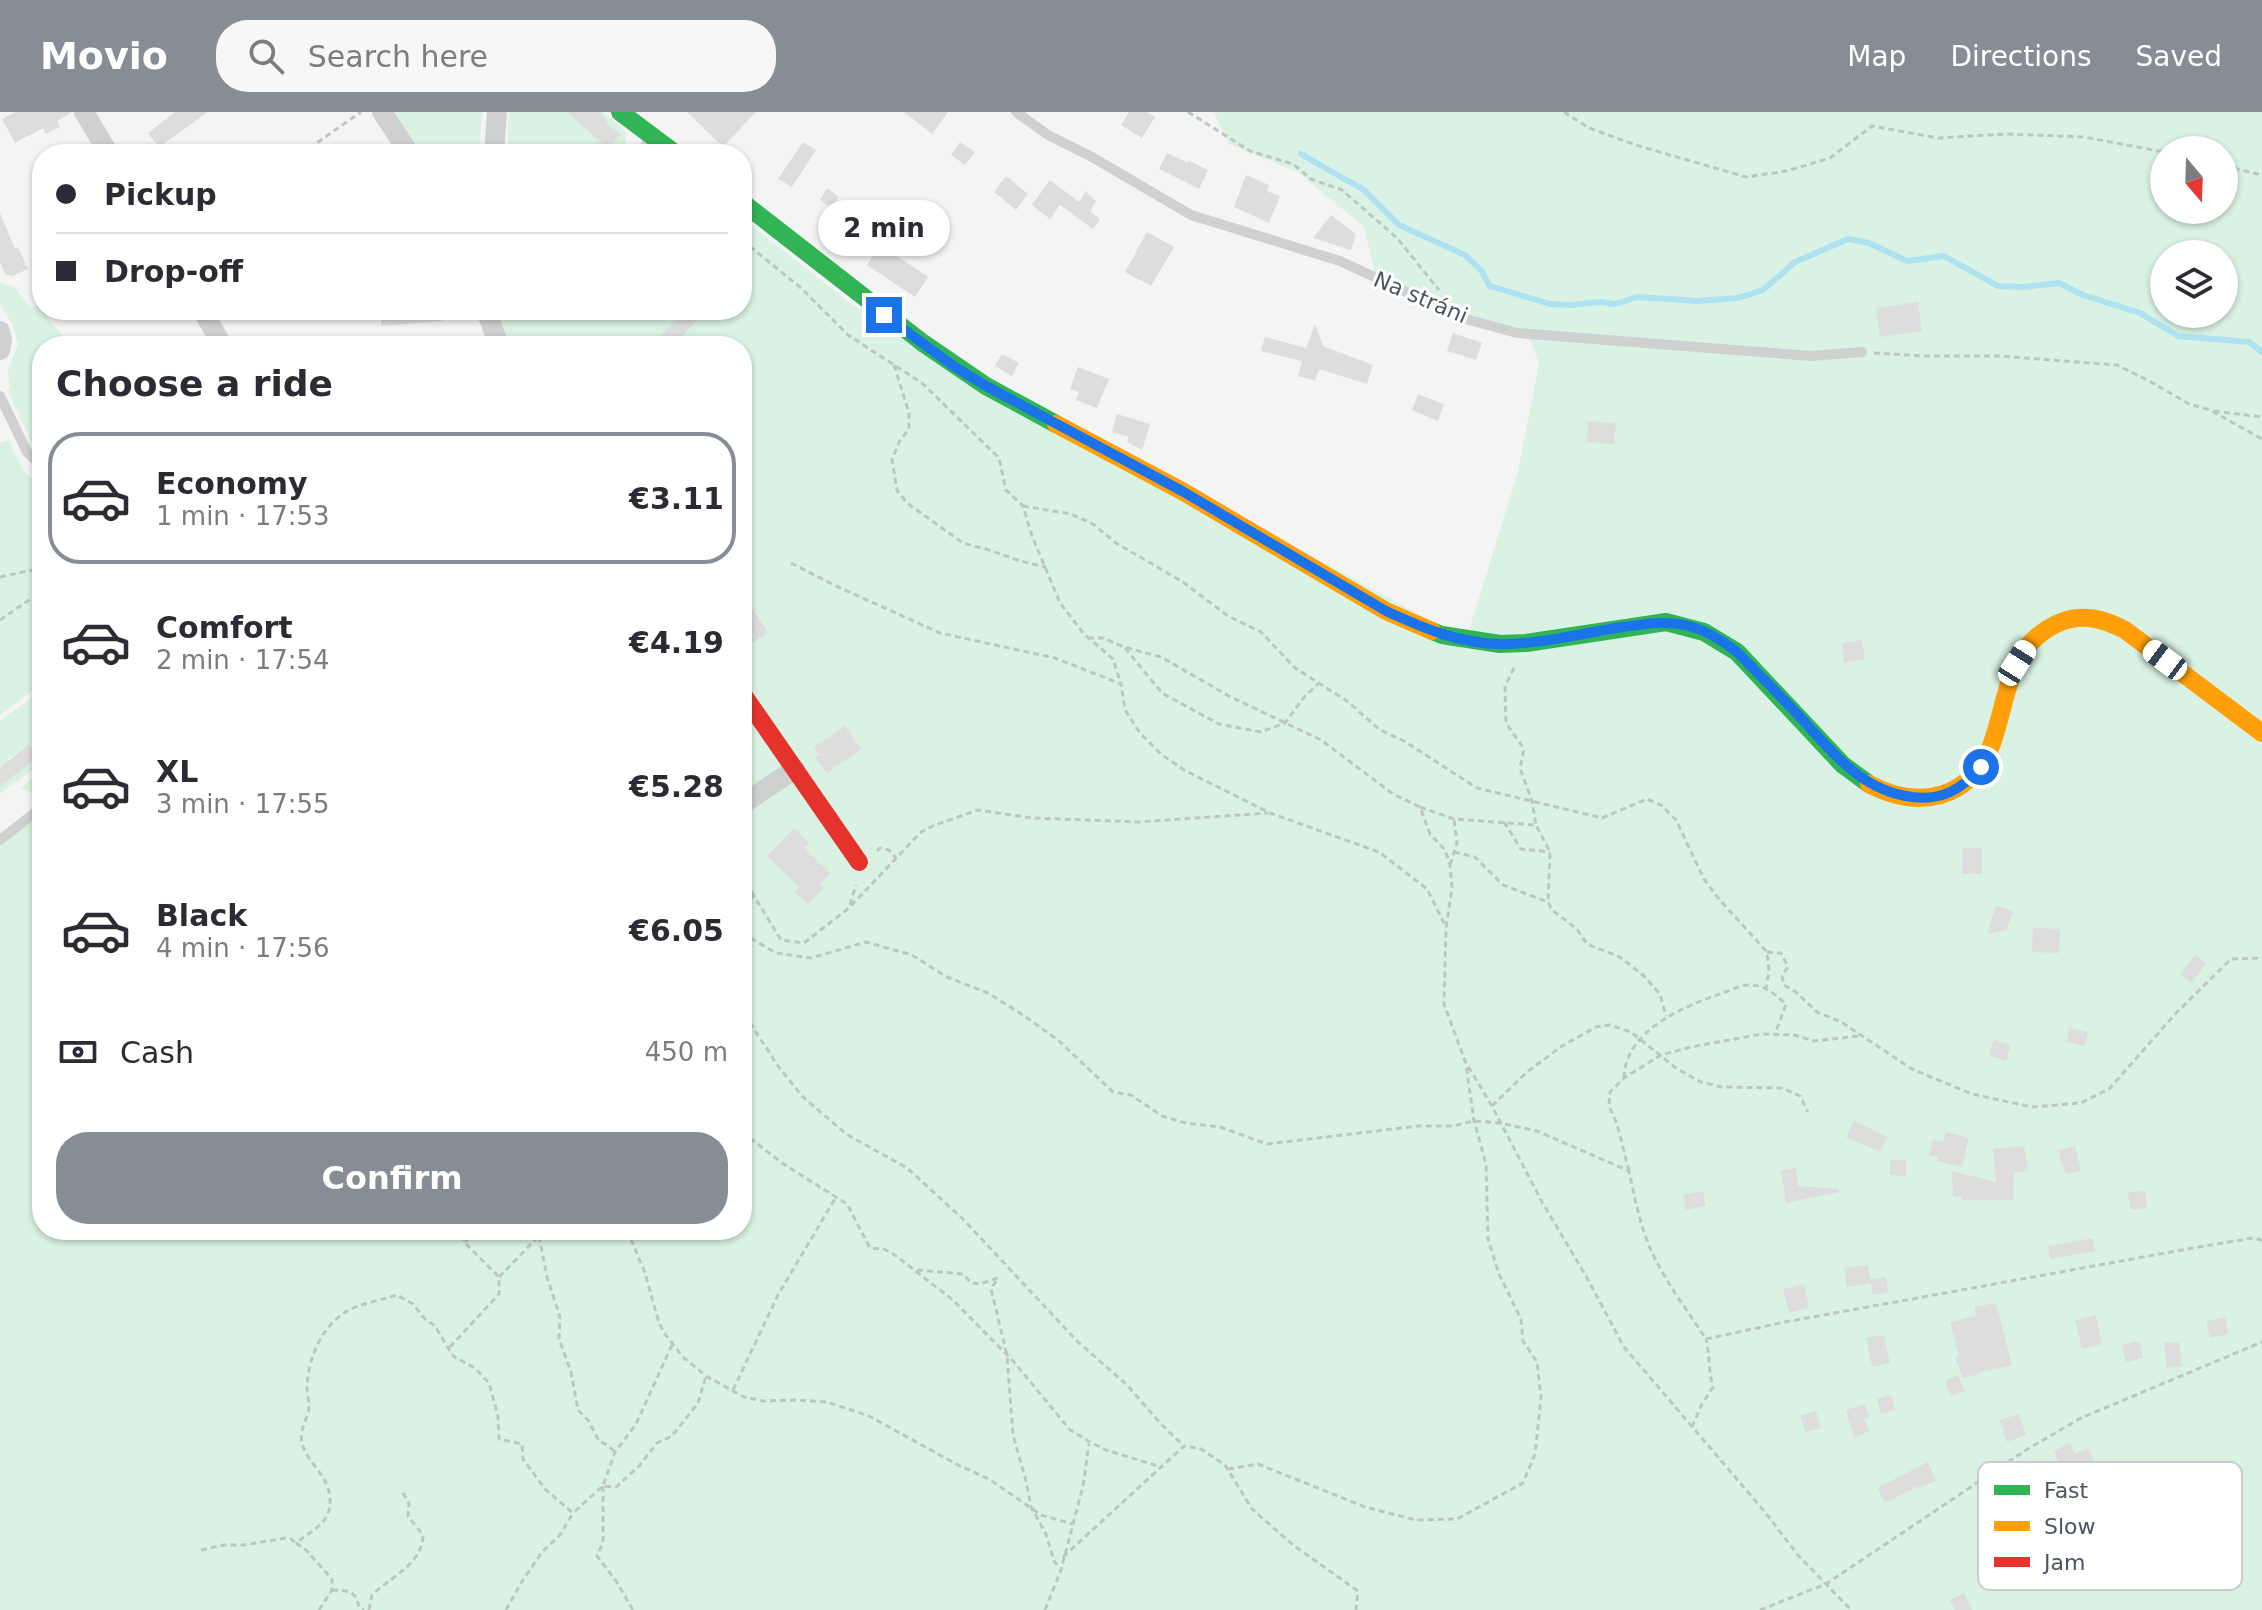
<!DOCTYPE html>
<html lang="en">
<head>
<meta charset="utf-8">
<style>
  :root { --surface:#fff; --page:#f7f7f7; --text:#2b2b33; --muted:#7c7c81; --line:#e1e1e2; --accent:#868d94 }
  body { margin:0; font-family:"DejaVu Sans",sans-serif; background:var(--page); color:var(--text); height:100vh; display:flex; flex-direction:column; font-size:30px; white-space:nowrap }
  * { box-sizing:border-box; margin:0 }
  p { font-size:26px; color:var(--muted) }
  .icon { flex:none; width:44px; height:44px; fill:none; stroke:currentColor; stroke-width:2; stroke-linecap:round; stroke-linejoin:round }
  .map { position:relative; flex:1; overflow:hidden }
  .panel { position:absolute; left:32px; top:224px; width:720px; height:904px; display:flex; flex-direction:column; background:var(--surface); border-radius:32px; box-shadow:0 2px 6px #0004 }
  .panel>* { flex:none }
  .guide { position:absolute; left:32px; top:32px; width:720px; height:176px; border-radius:32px; box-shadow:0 2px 6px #0004; display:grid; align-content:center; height:176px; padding:0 24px; background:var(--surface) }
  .needle { width:52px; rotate:161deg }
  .buttons { position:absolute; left:2150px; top:24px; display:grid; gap:16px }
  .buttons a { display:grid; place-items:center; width:88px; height:88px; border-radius:50%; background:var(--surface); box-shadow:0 2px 6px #0004; font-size:40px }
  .end { position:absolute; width:36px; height:36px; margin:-18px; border:10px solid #1a73e8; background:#fff; box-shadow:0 0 0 4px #fff }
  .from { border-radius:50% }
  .bubble { position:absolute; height:56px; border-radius:28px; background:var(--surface); box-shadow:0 2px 6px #0004; font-size:26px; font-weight:700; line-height:56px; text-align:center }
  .car { position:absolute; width:24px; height:48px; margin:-24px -12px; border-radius:10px; box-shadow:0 0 6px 2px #0007; background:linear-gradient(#fff 24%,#345 0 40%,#fff 0 76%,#345 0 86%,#fff 0) }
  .guide b { display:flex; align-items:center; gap:28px; height:76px; font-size:30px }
  .guide b+b { border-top:2px solid var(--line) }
  .guide i { width:20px; height:20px; background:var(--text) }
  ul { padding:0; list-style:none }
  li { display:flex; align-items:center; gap:24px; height:132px; margin:0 16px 12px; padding:0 8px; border:4px solid transparent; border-radius:32px }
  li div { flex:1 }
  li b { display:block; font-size:30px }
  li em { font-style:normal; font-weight:700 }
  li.selected { border-color:var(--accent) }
  li>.icon { width:72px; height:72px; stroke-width:1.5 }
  h2 { padding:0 24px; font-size:36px; line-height:96px }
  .pay { display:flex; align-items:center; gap:20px; height:88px; padding:0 24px; font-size:30px }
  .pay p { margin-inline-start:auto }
  .primary-button { display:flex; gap:16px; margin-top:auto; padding:16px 24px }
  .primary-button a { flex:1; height:92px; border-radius:32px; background:var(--accent); color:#fff; font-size:32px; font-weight:700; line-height:92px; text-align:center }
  header { display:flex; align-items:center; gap:48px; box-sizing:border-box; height:112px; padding:0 40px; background:var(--accent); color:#fff }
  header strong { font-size:38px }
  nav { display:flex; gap:44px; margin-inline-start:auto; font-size:28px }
  .search { width:560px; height:72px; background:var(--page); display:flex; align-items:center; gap:20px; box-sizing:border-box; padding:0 28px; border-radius:32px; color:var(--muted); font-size:30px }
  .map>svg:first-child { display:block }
  .green { fill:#d9f2e3; fill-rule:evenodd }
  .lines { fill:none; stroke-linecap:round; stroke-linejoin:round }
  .stream { stroke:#aee2f0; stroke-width:6 }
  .building { fill:#ddddde }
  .path { stroke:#bcc7c4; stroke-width:3; stroke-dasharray:6 4; stroke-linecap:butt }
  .lane { stroke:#ced0d2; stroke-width:10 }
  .street { stroke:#ced0d2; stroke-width:20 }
  .fast { stroke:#30b455; stroke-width:18 }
  .slow { stroke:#ff9f0a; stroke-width:18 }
  .jam { stroke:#e5322d; stroke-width:18 }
  .route { stroke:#1a73e8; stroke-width:10 }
  .labels { text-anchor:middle; stroke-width:6; stroke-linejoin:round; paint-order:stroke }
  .street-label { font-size:22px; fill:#4a5661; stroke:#fff }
  .key { fill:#fff; stroke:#c9ccd0; stroke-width:2 }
  .key-label { font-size:22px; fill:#4a5661 }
</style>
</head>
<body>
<header>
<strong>Movio</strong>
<div class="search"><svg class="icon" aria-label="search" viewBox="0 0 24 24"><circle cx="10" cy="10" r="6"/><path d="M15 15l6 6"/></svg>Search here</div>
<nav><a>Map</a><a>Directions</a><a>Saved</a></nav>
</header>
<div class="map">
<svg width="2262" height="1498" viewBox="0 0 2262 1498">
  <rect width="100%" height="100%" fill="#f4f4f4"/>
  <path class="green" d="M394 0H482L479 42H421Z
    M509 0H603L625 19 627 40 626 42H507Z
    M1213 0H2262V1498H0V734L42 700V1118H742V234H506L496 198H742V106L854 194 1466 528 1518 360 1539 251 1531 230 1517 221 1462 206 1376 166 1364 115 1298 60 1229 32ZM2164 38H2224V98H2164ZM2164 142H2224V202H2164Z
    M0 170 14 175 31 196 38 193 70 234H42V345L35 337 8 279 10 276 8 259 18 232 13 213 0 193Z
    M9 328C17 346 22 364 42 372V571L0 603V331Z
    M37 582 42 589V651L0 682V674L39 645 29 632 8 648 9 649 0 657V609Z
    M42 659V681L33 682 20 676Z"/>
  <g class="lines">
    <path class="stream" d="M1301 42 1364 78 1399 113 1465 143 1481 158 1490 174 1550 192 1570 193 1601 190 1615 192 1637 185 1698 189 1738 186 1763 178 1795 150 1848 127 1869 131 1907 149 1944 144 1998 174 2024 175 2059 171 2083 183 2140 201 2178 224 2249 230 2262 240"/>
  </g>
  <path class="building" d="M16 0H71V1L57 9 60 15 46 22 43 16 15 31 2 7Z
    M175 0H208L159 35 148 21Z
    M567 0H601L609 13 621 22 608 36Z
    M687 0H756L723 35Z
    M904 0H948L932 22Z
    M1129 0H1147L1155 5 1142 26 1121 13Z
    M803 30 816 38 792 75 778 67Z
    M960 30 975 40 965 53 951 43Z
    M1167 41 1188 51 1189 49 1208 58 1199 77 1159 57Z
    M1246 63 1269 73 1267 79 1280 84 1269 111 1234 95Z
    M1006 64 1028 82 1016 98 994 80Z
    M1050 68 1079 90 1086 79 1096 89 1091 98V100L1100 107 1093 117 1060 93 1050 107 1032 93Z
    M827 76 839 85 831 96 820 88Z
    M0 101 15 137 18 135 28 157 12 164 5 162 0 150Z
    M1331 103 1356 122 1351 138 1313 126Z
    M1147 120 1174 135 1151 174 1125 160Z
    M880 133 928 165 915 185 867 153Z
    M1918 190 1922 219 1880 225 1876 196Z
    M381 198H442V209L381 214Z
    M684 198H706L674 234H652Z
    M1315 212 1323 234 1373 253 1367 272 1319 257 1315 269 1298 264 1302 249 1261 239 1265 225 1306 236Z
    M1453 221 1482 231 1476 248 1447 239Z
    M1002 242 1019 251 1012 264 995 254Z
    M1078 255 1109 267 1097 296 1076 288 1079 280 1070 277Z
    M1418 282 1444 292 1438 309 1412 298Z
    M1117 302 1150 312 1142 338 1127 330 1129 325 1112 320Z
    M1588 309 1616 311 1614 332 1587 330Z
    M742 482 768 520 742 538Z
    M1862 528 1865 547 1844 551 1842 531Z
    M845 614 861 637 827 661 815 645 819 643 814 635Z
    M29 632 39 645 0 674V656Z
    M794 716 809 731 804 736 830 761 820 772 824 776 808 792 795 780 799 775 767 744Z
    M1963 736H1982V762H1962Z
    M1996 794 2013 799 2007 818 1987 822Z
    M2033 816 2060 817 2059 841 2032 840Z
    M2195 843 2206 852 2191 871 2180 862Z
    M2069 916 2088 920 2085 934 2067 930Z
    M1994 928 2011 933 2006 949 1989 943Z
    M1854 1009 1888 1025 1880 1040 1846 1025Z
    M1946 1020 1969 1026 1962 1055 1937 1049 1938 1045 1929 1043 1933 1028 1943 1030Z
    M2024 1034 2028 1059 2014 1060 2013 1088H1962V1084L1953 1085 1952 1059 1996 1070 1993 1037Z
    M2075 1034 2081 1059 2066 1062 2063 1053H2061L2059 1038Z
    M1890 1048H1906V1064L1890 1063Z
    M1796 1056 1798 1074 1839 1077V1080L1786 1091 1781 1058Z
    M2145 1078 2147 1096 2131 1098 2128 1081Z
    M1703 1079 1706 1094 1686 1098 1683 1083Z
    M2093 1126 2095 1139 2050 1147 2048 1134Z
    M1868 1153 1871 1171 1847 1175 1844 1156Z
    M1886 1165 1888 1180 1873 1183 1870 1167Z
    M1804 1172 1809 1196 1789 1201 1783 1177Z
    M1996 1191 2012 1254 1979 1260V1262L1963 1266 1955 1246 1959 1244 1950 1210 1976 1204 1974 1195Z
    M2096 1203 2102 1232 2082 1237 2075 1208Z
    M2225 1205 2228 1222 2210 1226 2206 1209Z
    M1884 1223 1890 1251 1872 1255 1866 1226Z
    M2139 1229 2143 1246 2126 1250 2122 1233Z
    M2179 1229 2182 1254 2167 1256 2164 1231Z
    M1958 1263 1965 1279 1950 1284 1945 1269Z
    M1891 1283 1895 1298 1881 1302 1877 1287Z
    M1865 1292 1869 1306 1864 1307 1869 1319 1854 1326 1846 1298Z
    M1816 1299 1821 1316 1805 1320 1800 1304Z
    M2019 1302 2026 1323 2007 1330 2000 1308Z
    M2070 1331 2075 1342 2088 1336 2098 1357 2086 1363 2096 1384 2083 1391 2076 1377 2071 1379 2054 1339Z
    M1928 1350 1936 1369 1919 1376 1918 1374 1885 1391 1877 1376Z
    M1964 1481 1972 1498H1955L1950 1488Z"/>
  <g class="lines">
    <path class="path" d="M1188 0 1250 39 1293 52 1311 67 1342 78 1397 126 1439 178
      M1564 0 1589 16 1639 34 1746 65 1787 59 1830 46 1872 14 1938 26 2007 22 2084 25 2164 40
      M301 42 361 0
      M2224 54 2262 63
      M742 128 801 176 848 223 922 271 999 346 1006 378 1023 394 1032 424 1060 491 1084 522 1113 547 1121 572
      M1874 241 1924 244H1999L2117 253 2151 270 2189 292 2210 298 2262 327
      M894 253 909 301V317L899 330 892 348 897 378 907 391 963 431 989 438 1020 449 1046 455
      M2214 299 2262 305
      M1023 394 1071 402 1093 412 1116 431 1183 470 1228 504 1261 520 1295 556 1347 589 1380 618 1404 629 1477 676 1602 706 1647 687 1661 693 1676 708 1704 767 1718 786 1767 840 1769 860 1766 876
      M791 451 834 473 940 521 1055 546 1121 572 1125 598 1140 621 1161 642 1184 658 1270 701 1379 740 1427 777 1446 815
      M0 465 42 456
      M0 508 42 479
      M1088 526H1103L1124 535 1161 545 1229 584 1321 628 1393 682 1420 695 1430 722 1445 738 1450 753 1452 776 1446 816 1444 892 1465 949 1492 994 1542 1090 1586 1164 1624 1235 1765 1400 1797 1442 1851 1498
      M1125 536 1162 581 1219 612 1261 620 1285 611 1304 585 1319 571
      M1514 556 1505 574 1506 611 1524 637 1520 656 1532 689 1536 713
      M1420 695 1454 707 1536 713 1550 740 1548 790
      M1504 710 1521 737 1550 740
      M877 739 880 736 889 738 896 746
      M1454 740 1475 745 1503 773 1548 790 1552 798 1577 817 1587 832 1620 845 1644 864 1660 882 1666 904
      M1450 753 1457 731 1454 707
      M742 762 754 784
      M742 793 754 784 781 828 804 831 849 796 921 720 935 713 978 698 1032 706 1138 710 1268 701
      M850 793 856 773
      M742 821 776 841 811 846 866 830 912 843 947 865 988 881 1023 903 1058 928 1113 980 1131 983 1162 1004 1186 1011 1220 1015 1267 1032 1418 1014H1452L1474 1009 1500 1011 1537 1019 1629 1059C1634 1083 1639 1108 1648 1131 1662 1166 1686 1196 1706 1227L1785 1210 2193 1136 2253 1126 2262 1128
      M1767 840 1781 841 1788 855 1782 864 1784 873 1796 880 1817 900 1841 910 1912 957 1972 982 2032 995 2081 991 2110 976 2176 901 2231 847 2262 846
      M742 892 752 914 778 954 802 984 846 1022 907 1056 963 1107 1076 1228 1127 1273 1161 1312 1184 1334
      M1624 966C1625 919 1682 895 1720 882 1729 879 1740 873 1749 873 1766 873 1774 882 1786 892L1775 922
      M1492 994 1527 960 1562 934 1596 915 1610 913 1631 920 1676 956 1701 970 1722 975 1782 976 1800 984 1808 1000
      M742 1020 782 1051 847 1092 870 1136 884 1137 895 1143 953 1188 1014 1250 1070 1318 1090 1330 1106 1338 1161 1355
      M1629 1059 1617 1012 1609 994 1610 980 1624 966 1661 943 1691 935 1762 922 1794 923 1814 929 1859 924
      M627 1118 645 1161 659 1211 665 1222 683 1245 706 1264 744 1285 763 1289 797 1288 827 1290 869 1304 958 1353 989 1367 1041 1403 1073 1412
      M539 1124 547 1165 560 1205 559 1227 571 1260 578 1298 588 1308 599 1329 609 1334 614 1339
      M466 1130 469 1118
      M917 1158 963 1162 971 1171 980 1172 998 1166 991 1177 1007 1243 1013 1323 1026 1369 1031 1395 1046 1422 1054 1449 1061 1458
      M499 1165 539 1124 537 1118
      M672 1233 636 1312 615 1340 603 1374 616 1375 639 1354 657 1331 672 1324 698 1291 706 1264
      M450 1235 499 1182V1165L465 1131 458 1118
      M733 1278 778 1183 836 1085
      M1692 1315 1701 1294 1713 1275C1708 1258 1710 1244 1706 1227
      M1228 1357 1258 1352 1365 1395 1416 1408 1457 1407 1523 1371 1535 1342 1541 1286 1537 1250 1523 1229 1521 1207 1499 1162 1488 1127 1486 1052 1474 1009 1466 952
      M603 1374V1430L597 1444 616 1469 633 1498
      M201 1438 224 1433H244L286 1426 291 1427 296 1431
      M1063 1445 1184 1334 1201 1337 1225 1353 1252 1397 1293 1433 1358 1479 1356 1498
      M332 1478C348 1479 355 1477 359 1495L364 1498
      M319 1498 332 1478V1467L306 1438 296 1431C310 1419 329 1413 330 1391 332 1365 307 1352 302 1331 299 1317 308 1307 309 1295 309 1289 307 1282 307 1276 308 1248 320 1217 344 1201 356 1192 382 1188 397 1183L413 1192 424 1206 435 1214 453 1244 475 1256 489 1271 498 1304 499 1327 522 1332 523 1347 545 1377 573 1401 603 1374
      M369 1498 372 1483C390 1465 423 1452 423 1423L408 1404 409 1391 401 1378
      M506 1498 521 1471 542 1440 560 1423 573 1401
      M1045 1498 1061 1458 1083 1374 1089 1332
      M1760 1498 1826 1472 2026 1338 2081 1306 2262 1230"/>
    <path class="lane" d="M1016 0 1048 23 1092 45 1191 103 1340 149 1462 206 1517 221 1811 244 1862 240
      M639 42 651 26
      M0 284 27 340 42 355
      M0 728 42 695"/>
    <path class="street" d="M84 0 109 42
      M382 0 410 42
      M494 42 497 0
      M202 198 223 234
      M486 198 499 234
      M0 219 2 228 0 238
      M743 692 795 657"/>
    <path class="fast" d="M620 0 676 42
      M742 90 923 231 986 274 1056 312
      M1432 519 1442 523 1500 532 1526 531 1666 510 1704 520 1737 540 1843 653 1869 672"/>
    <path class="slow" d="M1056 312 1182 379 1386 499 1432 519
      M1869 672C1918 698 1969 688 1991 634 2002 605 2005 573 2020 546 2028 530 2044 517 2061 510 2083 501 2104 507 2125 518L2262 621"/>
    <path class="jam" d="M742 581 859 750"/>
  </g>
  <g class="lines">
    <path class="route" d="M884 203 955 255 986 274 1182 379 1386 499C1423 516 1460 532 1502 532 1542 532 1583 521 1623 515 1645 512 1667 508 1689 514 1708 519 1722 528 1737 540 1759 562 1780 584 1801 606 1833 641 1862 679 1912 685 1942 689 1962 677 1981 655"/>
  </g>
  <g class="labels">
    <g class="street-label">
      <text transform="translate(1421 185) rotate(23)" y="8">Na stráni</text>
    </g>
  </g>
  <rect x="1978" y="1350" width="264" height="128" rx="12" class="key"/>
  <rect x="1994" y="1373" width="36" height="10" fill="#30b455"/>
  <rect x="1994" y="1409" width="36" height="10" fill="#ff9f0a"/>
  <rect x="1994" y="1445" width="36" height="10" fill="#e5322d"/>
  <g class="key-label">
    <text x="2044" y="1386">Fast</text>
    <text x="2044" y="1422">Slow</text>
    <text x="2044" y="1458">Jam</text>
  </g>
</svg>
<div class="buttons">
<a><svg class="needle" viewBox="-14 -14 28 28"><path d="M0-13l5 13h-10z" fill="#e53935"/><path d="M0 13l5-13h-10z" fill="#7c7c81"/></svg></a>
<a><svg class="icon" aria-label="layers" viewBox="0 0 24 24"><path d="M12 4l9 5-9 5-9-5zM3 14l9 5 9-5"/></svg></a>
</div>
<i class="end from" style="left:1981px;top:655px"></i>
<i class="end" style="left:884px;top:203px"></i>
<div class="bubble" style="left:818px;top:88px;width:132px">2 min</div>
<i class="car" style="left:2165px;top:548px;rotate:307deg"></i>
<i class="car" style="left:2017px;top:551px;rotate:32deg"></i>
<div class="guide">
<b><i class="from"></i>Pickup</b>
<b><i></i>Drop-off</b>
</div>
<section class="panel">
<h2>Choose a ride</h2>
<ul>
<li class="selected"><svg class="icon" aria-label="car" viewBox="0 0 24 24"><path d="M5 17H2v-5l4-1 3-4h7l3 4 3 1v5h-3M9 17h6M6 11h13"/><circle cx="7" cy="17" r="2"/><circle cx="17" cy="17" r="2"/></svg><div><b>Economy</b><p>1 min · 17:53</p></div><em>€3.11</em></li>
<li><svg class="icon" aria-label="car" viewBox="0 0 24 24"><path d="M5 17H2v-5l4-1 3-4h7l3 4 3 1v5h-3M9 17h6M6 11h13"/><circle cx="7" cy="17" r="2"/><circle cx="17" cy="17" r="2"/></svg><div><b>Comfort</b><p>2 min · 17:54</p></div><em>€4.19</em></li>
<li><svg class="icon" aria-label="car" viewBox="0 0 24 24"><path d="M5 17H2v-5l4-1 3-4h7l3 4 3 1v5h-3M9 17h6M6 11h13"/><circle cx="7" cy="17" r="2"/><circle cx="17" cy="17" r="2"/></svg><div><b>XL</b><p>3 min · 17:55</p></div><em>€5.28</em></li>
<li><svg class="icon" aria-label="car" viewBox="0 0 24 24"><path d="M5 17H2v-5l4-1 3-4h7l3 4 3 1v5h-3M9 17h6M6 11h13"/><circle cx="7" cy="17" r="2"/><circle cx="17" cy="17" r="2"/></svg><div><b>Black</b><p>4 min · 17:56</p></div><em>€6.05</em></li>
</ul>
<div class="pay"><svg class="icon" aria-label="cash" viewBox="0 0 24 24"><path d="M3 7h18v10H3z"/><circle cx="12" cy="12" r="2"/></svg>Cash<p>450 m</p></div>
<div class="primary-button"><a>Confirm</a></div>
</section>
</div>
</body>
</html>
